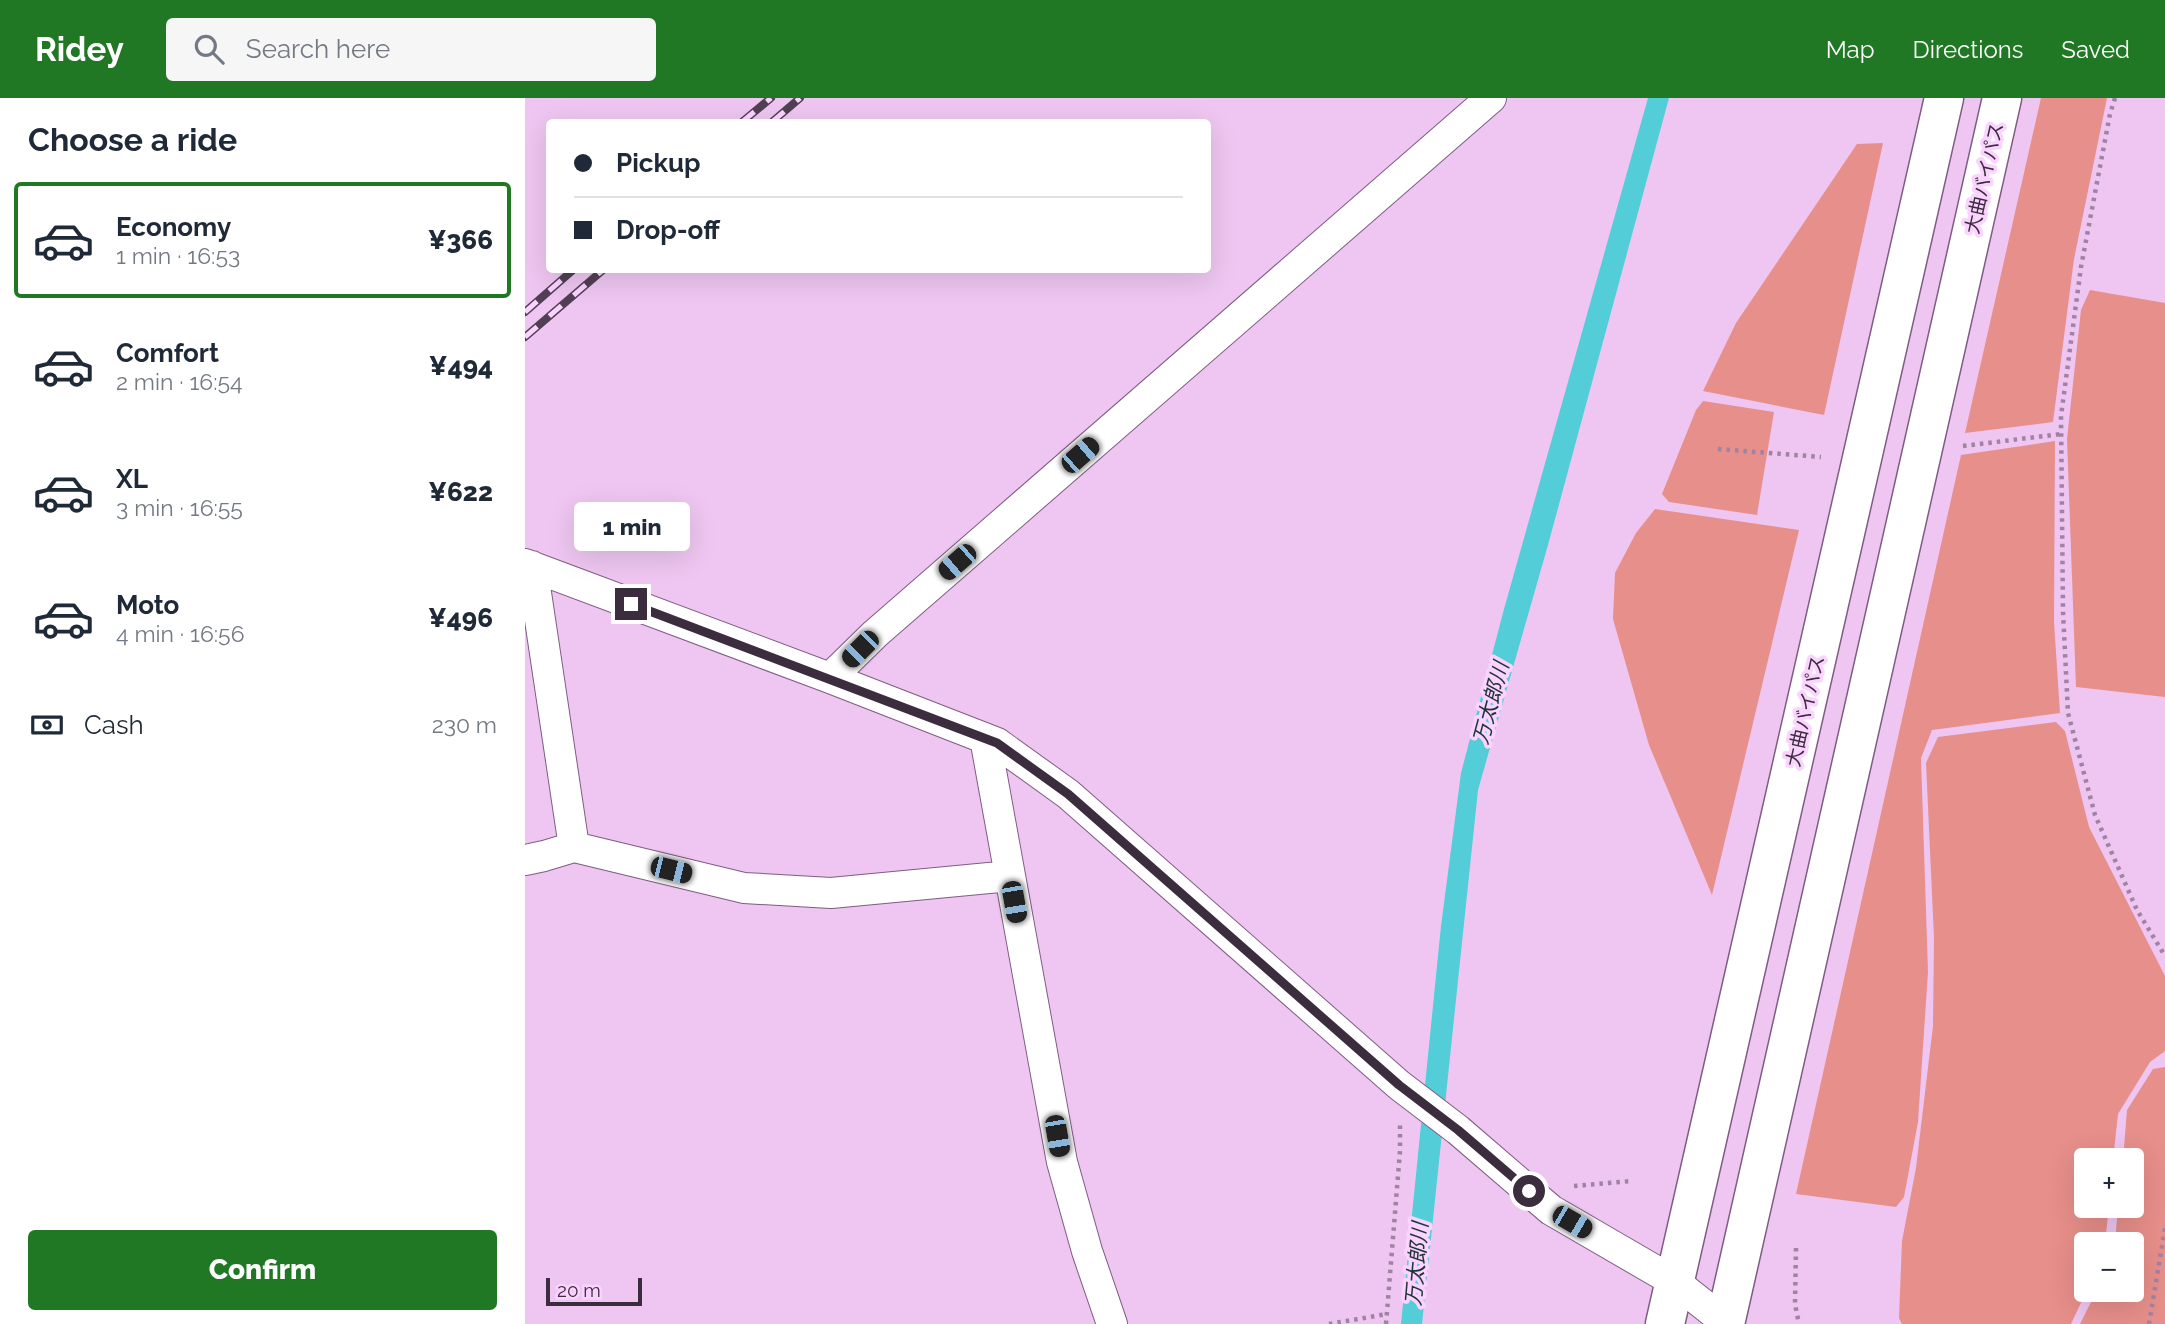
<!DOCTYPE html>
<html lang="en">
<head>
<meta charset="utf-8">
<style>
  :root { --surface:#fff; --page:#f6f6f7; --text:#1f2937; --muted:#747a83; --line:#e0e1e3; --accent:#207724 }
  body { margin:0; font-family:Raleway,"Noto Sans JP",sans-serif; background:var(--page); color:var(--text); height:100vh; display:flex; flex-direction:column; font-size:26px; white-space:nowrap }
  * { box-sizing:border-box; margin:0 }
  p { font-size:23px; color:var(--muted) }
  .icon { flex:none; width:38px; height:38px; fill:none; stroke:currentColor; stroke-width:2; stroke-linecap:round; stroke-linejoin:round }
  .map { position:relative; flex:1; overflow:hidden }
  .drawer { display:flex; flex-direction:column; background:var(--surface); width:525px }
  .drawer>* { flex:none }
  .hud { position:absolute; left:21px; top:21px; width:665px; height:154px; border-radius:7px; box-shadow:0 7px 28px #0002; display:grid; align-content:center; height:154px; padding:0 28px; background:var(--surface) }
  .tools { position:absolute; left:1549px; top:1050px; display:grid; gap:14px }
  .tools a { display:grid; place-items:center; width:70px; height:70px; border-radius:7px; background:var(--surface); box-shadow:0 7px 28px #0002; font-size:35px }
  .scale { position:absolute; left:21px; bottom:18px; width:96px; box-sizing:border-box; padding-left:7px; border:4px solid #3c2d3e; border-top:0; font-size:19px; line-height:24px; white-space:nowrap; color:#3c2d3e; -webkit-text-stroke:5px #fbd3ff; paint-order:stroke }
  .end { position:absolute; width:32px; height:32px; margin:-16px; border:9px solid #3c2d3e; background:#fff; box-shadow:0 0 0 4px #fff }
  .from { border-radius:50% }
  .bubble { position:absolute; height:49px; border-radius:7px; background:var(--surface); box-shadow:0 7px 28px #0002; font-size:23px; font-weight:800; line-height:49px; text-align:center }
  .car { position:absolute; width:21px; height:42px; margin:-21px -10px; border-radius:9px; box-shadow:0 0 5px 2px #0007; background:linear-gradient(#222 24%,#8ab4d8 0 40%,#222 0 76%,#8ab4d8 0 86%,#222 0) }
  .hud b { display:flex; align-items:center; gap:24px; height:66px; font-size:26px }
  .hud b+b { border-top:2px solid var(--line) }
  .hud i { width:18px; height:18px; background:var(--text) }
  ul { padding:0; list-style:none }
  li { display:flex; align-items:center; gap:21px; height:116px; margin:0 14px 10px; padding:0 14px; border:4px solid transparent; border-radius:7px }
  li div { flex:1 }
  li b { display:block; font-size:26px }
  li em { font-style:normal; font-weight:800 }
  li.on { border-color:var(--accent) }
  li>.icon { width:63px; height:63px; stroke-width:1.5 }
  h2 { padding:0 28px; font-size:32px; line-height:84px }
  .pay { display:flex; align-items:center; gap:18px; height:77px; padding:0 28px; font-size:26px }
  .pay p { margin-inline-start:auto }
  .button { display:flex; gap:14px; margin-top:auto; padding:14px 28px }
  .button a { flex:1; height:80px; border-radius:7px; background:var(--accent); color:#fff; font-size:28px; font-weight:800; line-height:80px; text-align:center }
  header { display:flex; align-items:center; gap:42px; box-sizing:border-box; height:98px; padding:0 35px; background:var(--accent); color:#fff }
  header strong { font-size:33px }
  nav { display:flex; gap:38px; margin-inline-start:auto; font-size:24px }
  .search { width:490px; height:63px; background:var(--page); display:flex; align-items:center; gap:18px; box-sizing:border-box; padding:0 24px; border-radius:7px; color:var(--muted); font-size:26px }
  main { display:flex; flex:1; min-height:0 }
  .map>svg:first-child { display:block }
  .green { fill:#e78f8a }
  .water { fill:#53ced9 }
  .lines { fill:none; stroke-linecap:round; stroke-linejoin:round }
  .street-casing { stroke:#7f5c83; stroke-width:32 }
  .highway-casing { stroke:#7f5c83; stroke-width:41 }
  .path { stroke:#a083a2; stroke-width:4.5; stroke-dasharray:3.5 5; stroke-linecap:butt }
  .street { stroke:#fff; stroke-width:30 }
  .highway { stroke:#fff; stroke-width:38 }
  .rail-casing { stroke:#513f53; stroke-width:8 }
  .rail { stroke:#fbd3ff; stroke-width:5; stroke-dasharray:16; stroke-linecap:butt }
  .route { stroke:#3c2d3e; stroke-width:9 }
  .labels { text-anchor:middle; stroke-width:7; stroke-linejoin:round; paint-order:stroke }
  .street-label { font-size:19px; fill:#3c2d3e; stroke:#fbd3ff }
  .water-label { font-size:21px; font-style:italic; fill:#1e3436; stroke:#fbd3ff }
</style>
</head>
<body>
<header>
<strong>Ridey</strong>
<div class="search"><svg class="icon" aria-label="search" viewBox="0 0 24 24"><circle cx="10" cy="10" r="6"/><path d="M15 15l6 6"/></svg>Search here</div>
<nav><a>Map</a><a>Directions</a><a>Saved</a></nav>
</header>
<main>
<section class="drawer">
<h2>Choose a ride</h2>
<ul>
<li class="on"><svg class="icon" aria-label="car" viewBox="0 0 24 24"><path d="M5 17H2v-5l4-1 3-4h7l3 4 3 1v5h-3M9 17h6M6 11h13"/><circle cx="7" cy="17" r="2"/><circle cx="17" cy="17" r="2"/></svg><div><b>Economy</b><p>1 min · 16:53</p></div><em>¥366</em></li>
<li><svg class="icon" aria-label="car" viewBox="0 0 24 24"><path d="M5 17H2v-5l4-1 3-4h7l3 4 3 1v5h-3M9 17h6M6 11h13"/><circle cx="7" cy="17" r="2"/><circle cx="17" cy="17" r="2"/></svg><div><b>Comfort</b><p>2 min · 16:54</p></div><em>¥494</em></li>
<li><svg class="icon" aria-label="car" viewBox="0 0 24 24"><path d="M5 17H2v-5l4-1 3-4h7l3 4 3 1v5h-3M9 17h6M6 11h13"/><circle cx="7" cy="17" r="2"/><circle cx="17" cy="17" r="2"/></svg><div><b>XL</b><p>3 min · 16:55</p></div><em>¥622</em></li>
<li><svg class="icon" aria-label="car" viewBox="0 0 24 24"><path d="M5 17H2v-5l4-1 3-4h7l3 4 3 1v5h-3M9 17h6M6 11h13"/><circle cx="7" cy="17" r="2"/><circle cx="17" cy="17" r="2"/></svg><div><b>Moto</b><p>4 min · 16:56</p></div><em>¥496</em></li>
</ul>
<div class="pay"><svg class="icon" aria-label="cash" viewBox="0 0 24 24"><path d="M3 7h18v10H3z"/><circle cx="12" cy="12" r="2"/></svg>Cash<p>230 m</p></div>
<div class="button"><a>Confirm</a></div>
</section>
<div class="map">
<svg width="1640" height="1226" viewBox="0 0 1640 1226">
  <rect width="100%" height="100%" fill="#eec6f1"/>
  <path class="green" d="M1516 0H1582L1549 161 1528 324 1440 335Z
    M1358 45 1299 317 1178 293 1211 225 1332 46Z
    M1565 192 1640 205V599L1551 589 1542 341 1556 212Z
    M1178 303 1249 314 1232 417 1144 404 1137 396 1171 312Z
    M1530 343 1529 524 1535 615 1407 632 1396 660 1403 874 1393 1024 1379 1099 1371 1109 1271 1096 1436 357Z
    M1130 411 1274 432 1187 797 1124 647 1088 521 1090 475 1111 435Z
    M1531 624 1540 633 1564 729 1640 878V953L1625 964 1593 1016 1588 1062H1561V1108H1584L1580 1146H1561L1562 1192 1546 1226H1377L1374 1220 1377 1143 1391 1070 1408 928 1409 840 1401 665 1413 639Z
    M1640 969V1226H1555L1572 1192H1606V1146H1590L1593 1108H1606V1062H1598L1602 1012 1628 971Z"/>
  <path class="water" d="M1123 0H1144L1023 447 953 692 897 1226H876L916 828 936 675 979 511Z"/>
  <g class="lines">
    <g class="street-casing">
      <path id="street" d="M0 466 305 580 472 645 543 696 874 987 933 1032 1026 1112 1150 1184 1203 1226
        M7 468 49 749 219 790 306 795 485 778
        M305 580 350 536 966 0
        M460 640 537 1064 562 1153 587 1226
        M0 762 19 758 49 749"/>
    </g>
    <g class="highway-casing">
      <path id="highway" d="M1140 1226 1419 0
        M1200 1226 1477 0"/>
    </g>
    <path class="path" d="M1590 0 1585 16 1556 169 1536 318 1538 514 1543 615 1570 717 1612 812 1640 858
      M1438 348 1536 336
      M1193 351 1296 359
      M1049 1088 1107 1083
      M1271 1150 1270 1206 1274 1226
      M804 1226 862 1216
      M861 1226 875 1053V1024
      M1624 1226 1640 1130"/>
    <use href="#street" class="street"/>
    <use href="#highway" class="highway"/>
    <g class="rail-casing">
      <path id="rail" d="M217 24 246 0
        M247 24 275 0
        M0 214 48 172
        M0 239 78 172"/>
    </g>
    <use href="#rail" class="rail"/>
  </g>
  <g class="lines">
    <path class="route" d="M106 506 472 645 543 696 874 987 933 1032 1004 1093"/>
  </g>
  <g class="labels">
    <g class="street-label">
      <text transform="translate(1459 80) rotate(-77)" y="7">大曲バイパス</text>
      <text transform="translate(1280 613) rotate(-77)" y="7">大曲バイパス</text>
    </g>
    <g class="water-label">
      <text transform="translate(966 605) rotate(-75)" y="7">万太郎川</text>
      <text transform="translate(892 1166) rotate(-85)" y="7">万太郎川</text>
    </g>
  </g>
</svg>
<div class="tools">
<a>+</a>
<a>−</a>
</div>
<div class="scale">20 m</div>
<i class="end from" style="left:1004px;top:1093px"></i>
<i class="end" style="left:106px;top:506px"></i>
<div class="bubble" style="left:49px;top:404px;width:116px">1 min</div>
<i class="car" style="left:555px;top:357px;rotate:49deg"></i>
<i class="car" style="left:432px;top:464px;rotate:229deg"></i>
<i class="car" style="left:335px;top:551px;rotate:225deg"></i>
<i class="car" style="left:146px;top:772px;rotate:104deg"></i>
<i class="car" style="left:489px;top:804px;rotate:170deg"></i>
<i class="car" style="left:532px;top:1038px;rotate:170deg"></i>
<i class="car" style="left:1047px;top:1124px;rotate:120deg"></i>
<div class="hud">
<b><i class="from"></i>Pickup</b>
<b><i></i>Drop-off</b>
</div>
</div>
</main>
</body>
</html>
